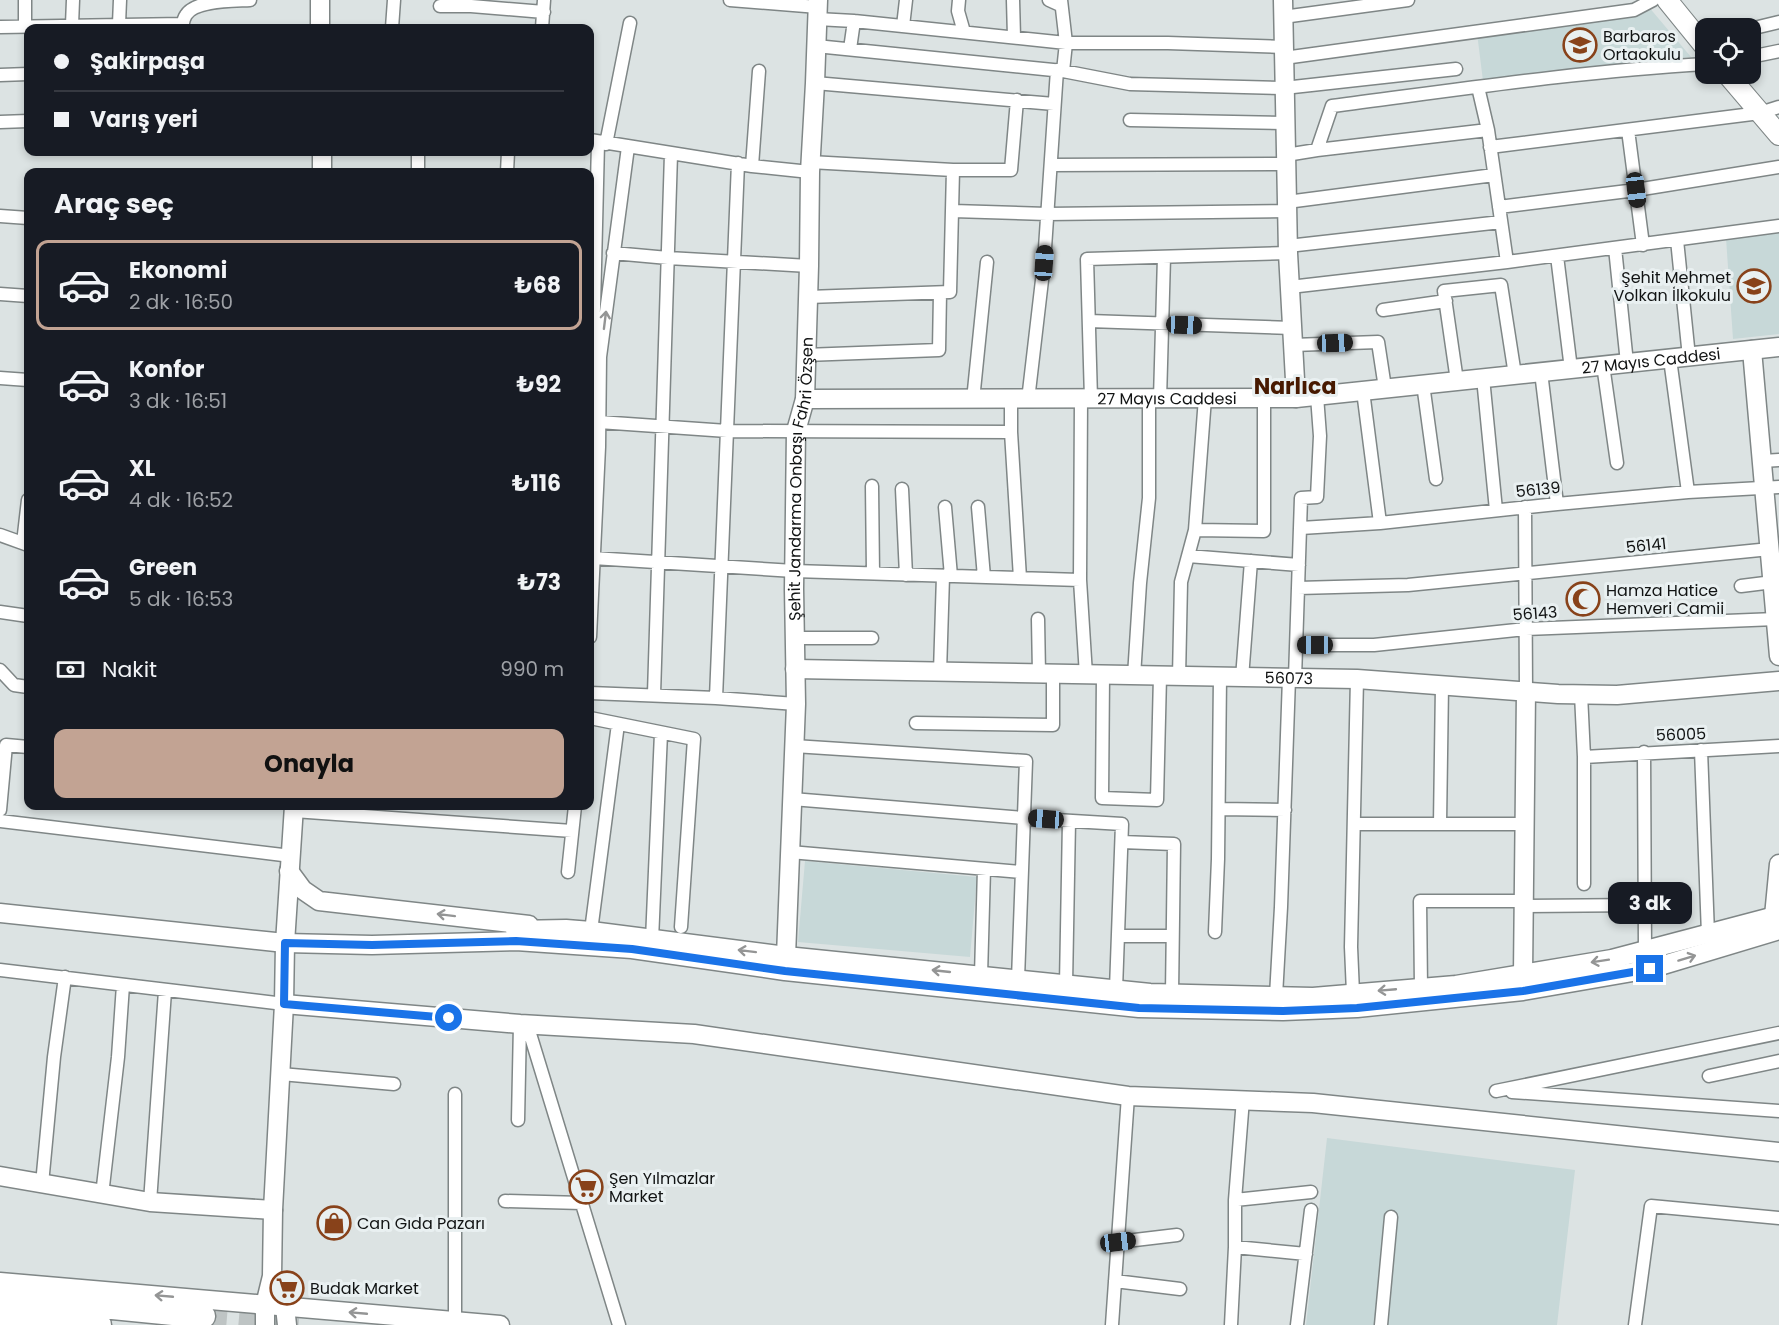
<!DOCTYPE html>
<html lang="tr">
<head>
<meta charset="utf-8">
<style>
  :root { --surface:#171b24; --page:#242831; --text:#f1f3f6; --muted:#9ea1a6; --line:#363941; --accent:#c2a393 }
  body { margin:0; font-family:Poppins,sans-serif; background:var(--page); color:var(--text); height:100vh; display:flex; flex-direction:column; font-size:22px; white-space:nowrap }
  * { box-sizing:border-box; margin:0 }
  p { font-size:20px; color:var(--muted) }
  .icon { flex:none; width:33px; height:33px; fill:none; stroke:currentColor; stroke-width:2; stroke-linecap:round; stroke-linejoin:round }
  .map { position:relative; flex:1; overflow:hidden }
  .drawer { position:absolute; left:24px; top:168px; width:570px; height:642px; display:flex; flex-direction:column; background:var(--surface); border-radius:12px; box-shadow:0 3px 9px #0003 }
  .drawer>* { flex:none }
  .banner { position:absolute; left:24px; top:24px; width:570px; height:132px; border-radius:12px; box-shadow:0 3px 9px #0003; display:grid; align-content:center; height:132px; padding:0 30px; background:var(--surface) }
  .tools { position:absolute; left:1695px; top:18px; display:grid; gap:12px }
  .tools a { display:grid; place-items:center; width:66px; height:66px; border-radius:12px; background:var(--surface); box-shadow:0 3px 9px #0003; font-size:30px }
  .end { position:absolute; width:27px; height:27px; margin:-14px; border:8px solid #1a73e8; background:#fff; box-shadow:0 0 0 3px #fff }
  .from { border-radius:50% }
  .bubble { position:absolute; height:42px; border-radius:12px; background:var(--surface); box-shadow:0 3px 9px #0003; font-size:20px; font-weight:700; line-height:42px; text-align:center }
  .car { position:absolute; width:18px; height:36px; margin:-18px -9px; border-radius:8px; box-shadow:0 0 4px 2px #0007; background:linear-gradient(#222 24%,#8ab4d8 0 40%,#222 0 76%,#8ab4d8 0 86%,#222 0) }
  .banner b { display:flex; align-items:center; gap:21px; height:57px; font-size:22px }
  .banner b+b { border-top:2px solid var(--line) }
  .banner i { width:15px; height:15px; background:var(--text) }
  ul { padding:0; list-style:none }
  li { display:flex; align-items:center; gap:18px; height:90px; margin:0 12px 9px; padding:0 18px; border:3px solid transparent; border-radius:12px }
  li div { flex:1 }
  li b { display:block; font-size:22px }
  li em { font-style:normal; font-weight:700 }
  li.selected { border-color:var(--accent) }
  li>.icon { width:54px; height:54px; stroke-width:1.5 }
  h2 { padding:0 30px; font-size:27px; line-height:72px }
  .pay { display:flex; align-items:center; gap:15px; height:66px; padding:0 30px; font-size:22px }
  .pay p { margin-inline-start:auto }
  .button { display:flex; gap:12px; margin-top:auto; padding:12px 30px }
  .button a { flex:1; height:69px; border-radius:12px; background:var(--accent); color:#111; font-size:24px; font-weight:700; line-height:69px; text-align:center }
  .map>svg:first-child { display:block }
  .built { fill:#c7d8d8 }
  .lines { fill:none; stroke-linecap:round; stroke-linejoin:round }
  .highway-tunnel { stroke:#bec4c4; stroke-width:24; stroke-dasharray:24 12; stroke-linecap:butt }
  .street-casing { stroke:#7f8686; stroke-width:15 }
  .secondary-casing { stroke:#7f8686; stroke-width:21 }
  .primary-casing { stroke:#7f8686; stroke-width:22 }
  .highway-casing { stroke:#7f8686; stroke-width:27 }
  .street { stroke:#fff; stroke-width:12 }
  .secondary { stroke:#fff; stroke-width:18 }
  .primary { stroke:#fff; stroke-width:20 }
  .highway { stroke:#fff; stroke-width:24 }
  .oneway { stroke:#949595 }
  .route { stroke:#1a73e8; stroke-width:8 }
  .labels { text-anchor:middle; stroke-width:6; stroke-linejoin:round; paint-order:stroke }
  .poi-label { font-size:16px; fill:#111313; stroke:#e9f0f1; text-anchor:start }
  .street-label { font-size:16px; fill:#111313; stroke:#e9f0f1 }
  .district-label { font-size:22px; font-weight:bold; fill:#471900; stroke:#e9f0f1 }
</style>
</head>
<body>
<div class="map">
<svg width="1779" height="1325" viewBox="0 0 1779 1325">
  <rect width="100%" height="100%" fill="#dce3e3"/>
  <path class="built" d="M1648 6 1691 57 1483 81 1477 33Z
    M1779 230V334L1733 339 1726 238Z
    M805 861 977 877 970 957 798 942Z
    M1327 1138 1575 1170 1557 1325H1306Z"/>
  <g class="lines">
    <path class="highway-tunnel" d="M203 1316 307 1325"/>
    <g class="street-casing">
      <path id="street" d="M730 0 818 7
        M959 0 958 11 964 32
        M1013 0 1014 37
        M1049 0 1060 5
        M1061 0 1066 43 1063 71
        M440 6H471L544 12
        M1283 17 1408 0
        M817 19 854 21 1066 43H1168L1284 47
        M119 24 120 0
        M72 25 73 0
        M903 26 906 0
        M0 27 183 24
        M25 27V0
        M182 28C183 24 183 19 186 15 195 0 234 1 250 0
        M392 28 394 0
        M542 28 544 0
        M1750 29 1779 22
        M816 46 1063 71 1130 84 1284 88 1456 69
        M850 49 854 21
        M1750 57 1779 51
        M1284 58 1634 10 1653 0
        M0 75 28 74
        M815 83 1054 104
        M1478 87 1488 130 1507 262
        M1130 120 1285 123
        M0 122 28 121
        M1628 130 1643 245
        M590 140 752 166 810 172
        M606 144 630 23
        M1490 147 1760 113 1779 107
        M1317 150 1332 106C1456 90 1581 71 1706 64
        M1286 155 1317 150 1488 130
        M810 162 953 170H1011L1017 100
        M1051 165 1286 164
        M752 166 759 71
        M418 172V152
        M507 172 508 152
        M1287 202 1494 175
        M1499 207 1636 190 1779 167
        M953 211 1047 214 1287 211
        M0 216 28 218
        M1677 240 1689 357
        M1288 246 1501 222
        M1615 248 1627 363
        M613 253 668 258 809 266
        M1557 256 1571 369
        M1290 287 1507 262 1779 226
        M0 294 28 296
        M808 297 950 292 953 170
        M1383 310 1446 301
        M1089 321 1292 328
        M1293 345 1378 342 1385 388
        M805 355 939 350 940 293
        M1670 359 1688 492
        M596 363 593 348 598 143
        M1603 365 1617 463
        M1541 372 1557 504
        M0 378 28 380
        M1483 378 1496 510
        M1457 381 1444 291 1501 285 1515 375
        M1423 384 1436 479
        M1363 391 1380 523
        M1081 399 1080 580 1086 675
        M1091 399 1087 259 1288 253
        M1160 399 1164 257
        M973 400 987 262
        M1011 400V432L1020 578
        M1028 400 1044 263 1057 70
        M599 422 727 431 1011 432
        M1762 461 1779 460
        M872 486 873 573
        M902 489 906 575
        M945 507 951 576
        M978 507 984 577
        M1525 507 1526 691
        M1301 528 1380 523 1557 504 1688 492 1779 487
        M1195 530 1264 531V398
        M0 535 28 545
        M23 543 28 500
        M1188 556 1299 565
        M593 558 794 571 1080 580
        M1741 586 1773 582
        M1298 588 1408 585 1770 549
        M0 612 28 616
        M1038 619 1039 674
        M590 637 599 447 600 357 628 147
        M795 638H872
        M1296 645H1374L1526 629 1776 619
        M0 670 14 685 28 687
        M940 672 943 576
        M1103 675 1102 798 1157 800 1160 676
        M1134 676 1140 583 1149 498V399
        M1179 677 1181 582 1195 530 1205 398
        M1242 678 1251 561
        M1295 678 1301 498 1317 497 1320 436 1317 396
        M590 693 716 698 796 704
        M654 694 671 154
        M1581 694 1584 757V884
        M716 698 738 163
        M590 718 694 739 681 927
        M916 723 1053 725V674
        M794 746 1026 761 1018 979
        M1701 750 1708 934
        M1644 752 1645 950
        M1584 757 1779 746
        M792 799 1023 818 1122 824 1116 989
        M1219 809 1285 810
        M0 810 6 745 28 747
        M294 811 572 831
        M0 821 291 856
        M1354 824H1526
        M1440 824 1442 685
        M1122 842 1174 844 1172 993
        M790 852 1021 872
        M568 872 575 806
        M1525 906 1645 905
        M591 931 618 724
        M1215 932 1218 859 1220 677
        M1119 936H1172
        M652 940 661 733
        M0 970 284 1004
        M981 975 984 869
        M1066 984 1069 821
        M1421 988 1420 901H1525
        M1353 993 1351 947 1357 679
        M1276 996 1281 907 1289 678
        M527 1024 619 1325
        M281 1074 394 1084
        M1709 1076 1779 1061
        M1496 1091 1779 1033
        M1512 1092 1779 1111
        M455 1094V1321
        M518 1120 520 1024
        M42 1184 54 1057 65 977
        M102 1195 118 1057 123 985
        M1235 1200 1311 1192
        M505 1201 582 1203
        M150 1202 165 991
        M1118 1242 1177 1235
        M1235 1247 1306 1254
        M1115 1281 1180 1289
        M1112 1325 1128 1096
        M1231 1325 1235 1247V1200L1243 1099
        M1297 1325 1311 1210
        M1381 1325 1391 1217
        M1635 1325 1651 1206 1779 1218"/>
    </g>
    <g class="secondary-casing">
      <g id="secondary">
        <path d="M320 0V28"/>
        <path d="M1283 0 1288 253 1296 398"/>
        <path d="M322 152V172"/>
        <path d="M1752 350 1779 656"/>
        <path id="s1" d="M805 399 1296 398 1779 347"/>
        <path id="s2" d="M795 669 1357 679 1558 694 1617 695 1779 681"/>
        <path d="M289 871 303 890 319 901 529 925"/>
        <path d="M0 913 285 943 372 945 516 941 632 949 785 971 1139 1008 1283 1011 1357 1008 1523 991 1650 969 1779 930"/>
        <path d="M1774 916 1779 864"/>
        <path d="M515 930 566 929 591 931 786 956 1150 993 1313 997 1456 985 1612 959 1779 915"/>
        <path id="s3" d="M786 956 796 704 794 589 796 431 805 399 809 266 810 172 815 83 818 0"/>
        <path d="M1523 974 1526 691"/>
        <path d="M284 1004 520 1024 694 1034 1128 1096 1313 1103 1779 1152"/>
        <path d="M0 1176 150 1202 273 1210"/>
        <path d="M0 1282 500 1325"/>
        <path d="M281 1296 285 1307 287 1325"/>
        <path d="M265 1325V1305L272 1276 273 1210 284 1004 285 943 294 806"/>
      </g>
    </g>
    <g class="primary-casing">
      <path id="primary" d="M1667 0 1706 48
        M1727 74 1779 135"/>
    </g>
    <g class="highway-casing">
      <path id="highway" d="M0 1296 203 1316
        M0 1316 99 1325"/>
    </g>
    <use href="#street" class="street"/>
    <use href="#secondary" class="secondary"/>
    <use href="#primary" class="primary"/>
    <use href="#highway" class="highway"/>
  </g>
  <defs><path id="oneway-shaft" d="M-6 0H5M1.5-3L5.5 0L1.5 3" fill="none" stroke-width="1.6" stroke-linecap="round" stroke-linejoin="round" transform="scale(1.5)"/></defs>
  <g class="oneway">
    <use href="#oneway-shaft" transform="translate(605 320) rotate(-83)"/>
    <use href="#oneway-shaft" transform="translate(446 915) rotate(-173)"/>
    <use href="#oneway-shaft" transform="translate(747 951) rotate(-173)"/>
    <use href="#oneway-shaft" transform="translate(1687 958) rotate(-17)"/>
    <use href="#oneway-shaft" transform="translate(1600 961) rotate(171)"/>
    <use href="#oneway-shaft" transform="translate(941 971) rotate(-174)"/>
    <use href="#oneway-shaft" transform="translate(1387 990) rotate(175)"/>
    <use href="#oneway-shaft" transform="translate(164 1296) rotate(-175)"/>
    <use href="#oneway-shaft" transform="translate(358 1313) rotate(-175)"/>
  </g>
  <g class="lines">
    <path class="route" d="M449 1018 284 1004 285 943 372 945 516 941 632 949 785 971 1139 1008 1283 1011 1357 1008 1523 991 1650 969"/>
  </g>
  <defs>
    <g id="school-ring" transform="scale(1.725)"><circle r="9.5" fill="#e9f0f1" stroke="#88421a" stroke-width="1.5"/><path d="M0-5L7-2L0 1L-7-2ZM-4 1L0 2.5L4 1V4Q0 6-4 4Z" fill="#88421a"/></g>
    <g id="mosque-ring" transform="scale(1.725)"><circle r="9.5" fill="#e9f0f1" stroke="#88421a" stroke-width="1.5"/><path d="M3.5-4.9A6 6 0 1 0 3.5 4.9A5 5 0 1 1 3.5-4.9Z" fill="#88421a"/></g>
    <g id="supermarket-ring" transform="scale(1.725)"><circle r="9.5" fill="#e9f0f1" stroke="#88421a" stroke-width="1.5"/><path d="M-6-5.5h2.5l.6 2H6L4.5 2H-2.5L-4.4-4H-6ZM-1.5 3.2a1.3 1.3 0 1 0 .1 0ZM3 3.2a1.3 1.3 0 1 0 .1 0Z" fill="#88421a"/></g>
    <g id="shop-ring" transform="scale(1.725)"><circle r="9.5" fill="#e9f0f1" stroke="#88421a" stroke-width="1.5"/><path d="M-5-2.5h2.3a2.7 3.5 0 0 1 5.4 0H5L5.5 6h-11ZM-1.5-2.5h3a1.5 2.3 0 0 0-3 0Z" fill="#88421a"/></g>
  </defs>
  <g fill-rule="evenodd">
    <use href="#school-ring" x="1580" y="45"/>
    <use href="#school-ring" x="1754" y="286"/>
    <use href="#mosque-ring" x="1583" y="599"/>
    <use href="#supermarket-ring" x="586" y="1187"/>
    <use href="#shop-ring" x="334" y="1223"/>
    <use href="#supermarket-ring" x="287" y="1288"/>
  </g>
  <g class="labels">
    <g class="poi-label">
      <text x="1603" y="42">Barbaros<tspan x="1603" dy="18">Ortaokulu</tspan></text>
      <text x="1731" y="283" text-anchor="end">Şehit Mehmet<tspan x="1731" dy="18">Volkan İlkokulu</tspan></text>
      <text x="1606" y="596">Hamza Hatice<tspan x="1606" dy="18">Hemveri Camii</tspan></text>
      <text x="609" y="1184">Şen Yılmazlar<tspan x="609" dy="18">Market</tspan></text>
      <text x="357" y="1229">Can Gıda Pazarı</text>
      <text x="310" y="1294">Budak Market</text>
    </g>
    <g class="street-label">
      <text dy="6" stroke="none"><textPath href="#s1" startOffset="848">27 Mayıs Caddesi</textPath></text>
      <text dy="6" stroke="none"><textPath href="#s1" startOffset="362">27 Mayıs Caddesi</textPath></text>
      <text dy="6" stroke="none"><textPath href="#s3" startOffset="478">Şehit Jandarma Onbaşı Fahri Özşen</textPath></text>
      <text transform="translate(1538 489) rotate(-6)" y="6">56139</text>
      <text transform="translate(1646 545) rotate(-6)" y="6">56141</text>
      <text transform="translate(1535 613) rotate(-4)" y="6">56143</text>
      <text dy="6" stroke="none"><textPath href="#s2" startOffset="494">56073</textPath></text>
      <text transform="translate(1681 734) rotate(-2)" y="6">56005</text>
    </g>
    <g class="district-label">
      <text x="1295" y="394">Narlıca</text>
    </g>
  </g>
</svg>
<div class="tools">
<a><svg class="icon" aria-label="locate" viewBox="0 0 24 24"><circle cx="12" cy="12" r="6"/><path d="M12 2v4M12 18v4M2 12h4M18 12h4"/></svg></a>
</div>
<i class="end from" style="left:449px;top:1018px"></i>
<i class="end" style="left:1650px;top:969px"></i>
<div class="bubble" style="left:1608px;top:882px;width:84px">3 dk</div>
<i class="car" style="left:1636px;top:190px;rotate:173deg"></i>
<i class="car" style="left:1044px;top:263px;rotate:4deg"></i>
<i class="car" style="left:1184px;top:325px;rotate:92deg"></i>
<i class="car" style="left:1335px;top:343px;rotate:88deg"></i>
<i class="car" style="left:1315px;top:645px;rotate:270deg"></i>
<i class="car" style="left:1046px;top:819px;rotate:274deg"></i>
<i class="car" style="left:1118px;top:1242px;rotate:83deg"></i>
<div class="banner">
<b><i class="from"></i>Şakirpaşa</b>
<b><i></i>Varış yeri</b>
</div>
<section class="drawer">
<h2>Araç seç</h2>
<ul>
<li class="selected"><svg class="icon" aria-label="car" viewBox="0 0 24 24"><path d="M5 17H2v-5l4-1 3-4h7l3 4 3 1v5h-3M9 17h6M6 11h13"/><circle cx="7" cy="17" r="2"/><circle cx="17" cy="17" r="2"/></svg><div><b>Ekonomi</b><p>2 dk · 16:50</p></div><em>₺68</em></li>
<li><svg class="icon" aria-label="car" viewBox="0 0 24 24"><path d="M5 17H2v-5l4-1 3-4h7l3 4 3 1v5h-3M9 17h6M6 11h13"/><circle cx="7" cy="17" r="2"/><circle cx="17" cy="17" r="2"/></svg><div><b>Konfor</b><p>3 dk · 16:51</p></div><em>₺92</em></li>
<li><svg class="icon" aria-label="car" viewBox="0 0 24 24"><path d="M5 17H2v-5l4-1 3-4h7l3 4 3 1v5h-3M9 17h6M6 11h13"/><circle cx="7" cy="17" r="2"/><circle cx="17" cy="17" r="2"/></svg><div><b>XL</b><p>4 dk · 16:52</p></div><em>₺116</em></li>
<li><svg class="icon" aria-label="car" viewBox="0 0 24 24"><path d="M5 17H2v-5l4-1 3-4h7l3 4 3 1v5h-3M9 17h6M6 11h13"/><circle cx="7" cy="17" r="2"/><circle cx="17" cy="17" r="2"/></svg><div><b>Green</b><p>5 dk · 16:53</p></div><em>₺73</em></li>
</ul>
<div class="pay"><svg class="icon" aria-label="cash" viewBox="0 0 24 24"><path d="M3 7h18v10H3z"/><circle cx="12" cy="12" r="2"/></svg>Nakit<p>990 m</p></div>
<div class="button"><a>Onayla</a></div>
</section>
</div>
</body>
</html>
